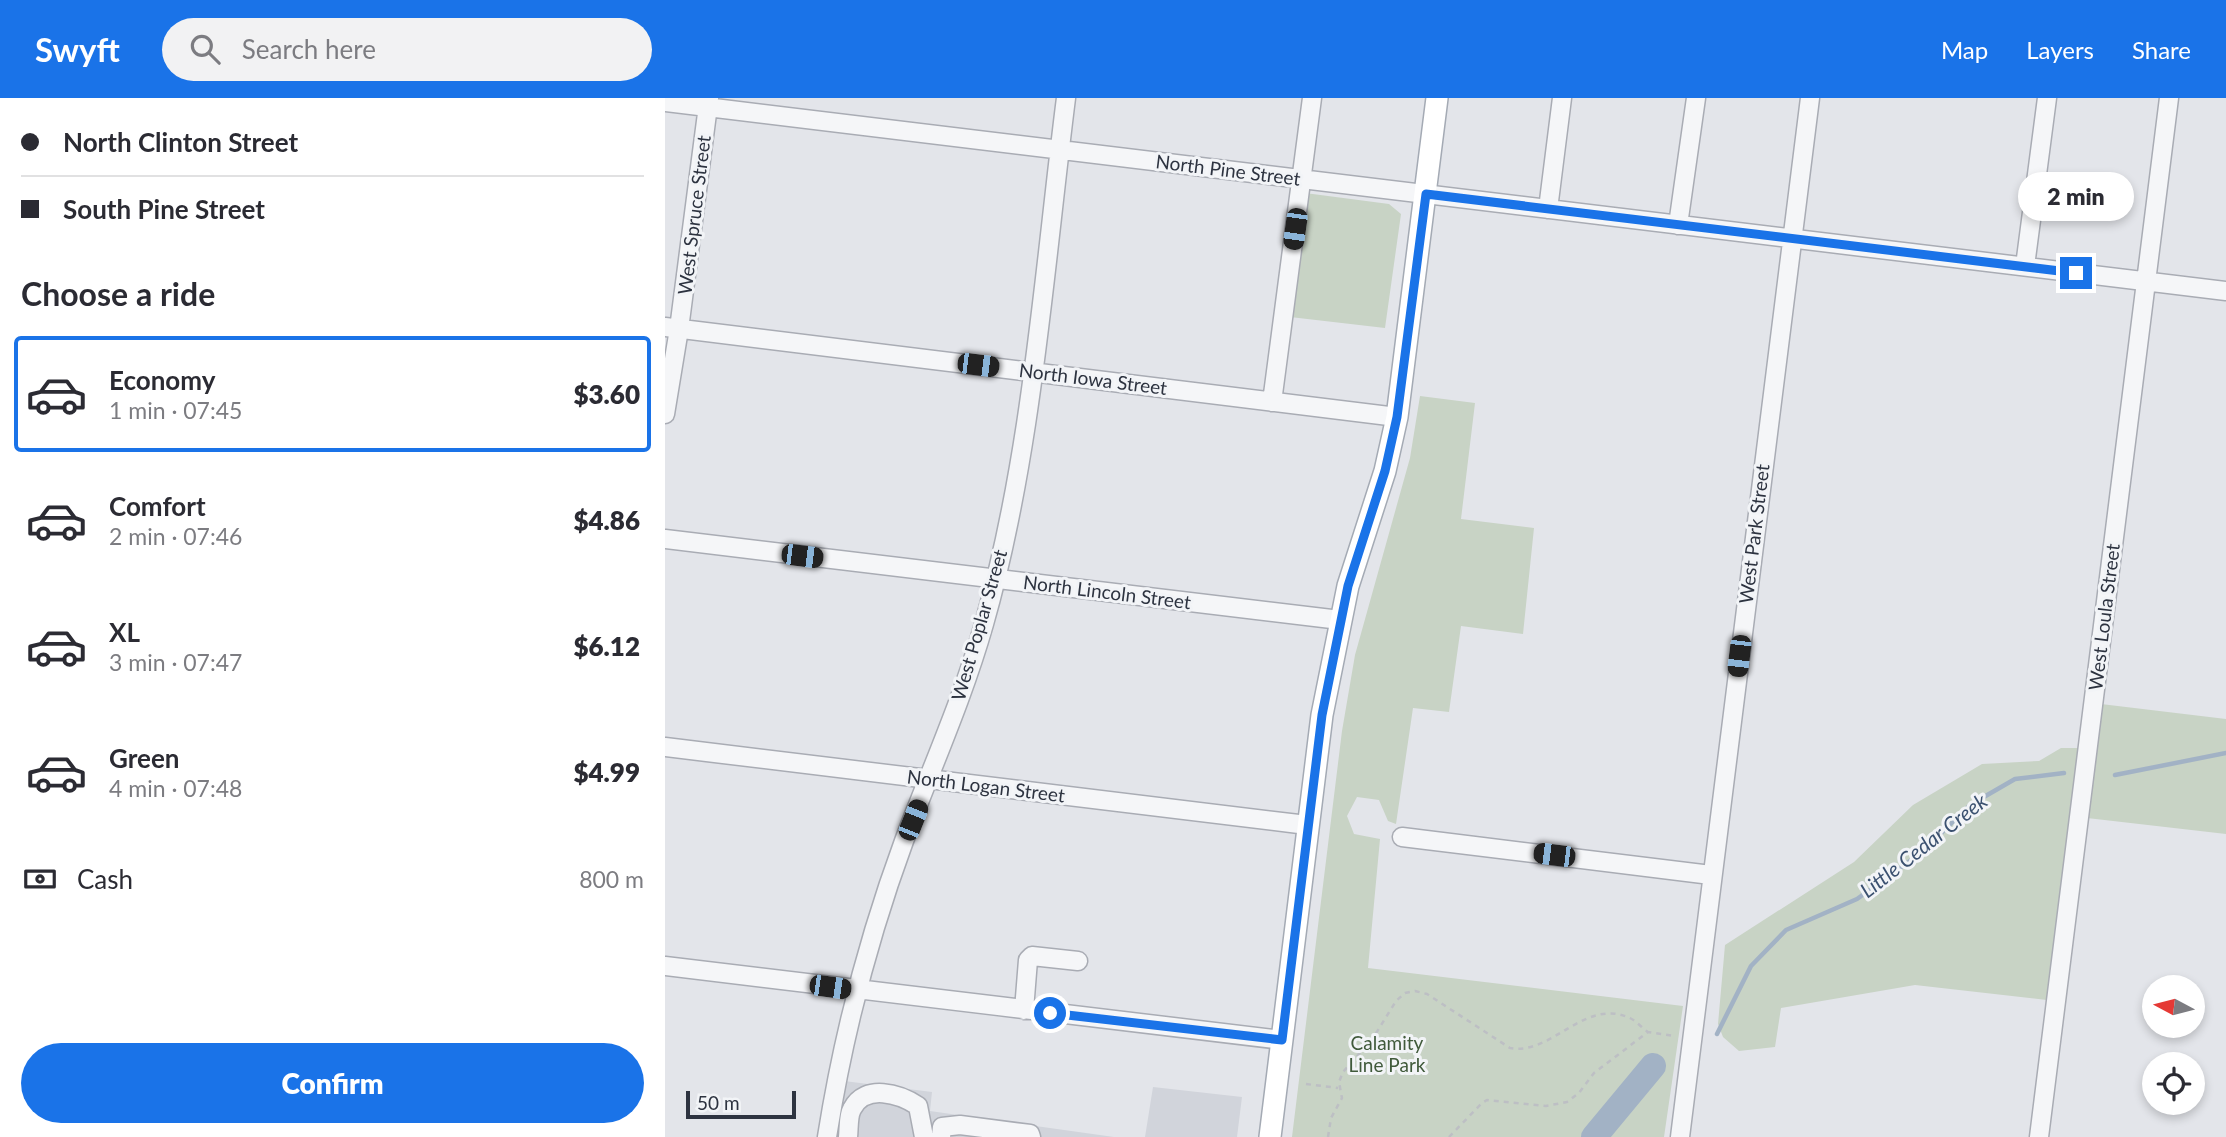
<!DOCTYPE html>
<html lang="en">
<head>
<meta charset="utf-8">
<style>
  :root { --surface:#fff; --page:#f2f2f3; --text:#2b2b33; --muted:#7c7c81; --line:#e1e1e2; --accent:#1a73e8 }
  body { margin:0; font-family:Lato,sans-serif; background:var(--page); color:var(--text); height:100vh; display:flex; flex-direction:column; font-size:26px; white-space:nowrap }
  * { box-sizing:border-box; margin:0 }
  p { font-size:23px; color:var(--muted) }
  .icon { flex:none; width:38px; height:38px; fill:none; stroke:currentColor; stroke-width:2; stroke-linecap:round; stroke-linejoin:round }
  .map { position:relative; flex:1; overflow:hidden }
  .drawer { display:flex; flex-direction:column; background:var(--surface); width:665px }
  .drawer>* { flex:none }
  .guide { display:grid; align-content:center; height:154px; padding:0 21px; background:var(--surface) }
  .needle { width:46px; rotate:277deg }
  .controls { position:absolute; left:1477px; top:877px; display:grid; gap:14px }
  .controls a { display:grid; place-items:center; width:63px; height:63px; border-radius:50%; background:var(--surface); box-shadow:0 4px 10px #0003; font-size:35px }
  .scale { position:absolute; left:21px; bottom:18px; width:110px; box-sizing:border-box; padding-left:7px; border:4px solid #2d3340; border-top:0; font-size:19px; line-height:24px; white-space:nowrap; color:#2d3340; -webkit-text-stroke:5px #f2f4f7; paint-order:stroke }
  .end { position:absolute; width:32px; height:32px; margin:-16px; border:9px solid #1a73e8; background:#fff; box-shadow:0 0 0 4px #fff }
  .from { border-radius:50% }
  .bubble { position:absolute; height:49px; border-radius:24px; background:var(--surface); box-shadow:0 4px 10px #0003; font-size:23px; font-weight:800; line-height:49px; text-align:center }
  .car { position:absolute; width:21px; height:42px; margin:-21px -10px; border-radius:9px; box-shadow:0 0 5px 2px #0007; background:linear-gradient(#222 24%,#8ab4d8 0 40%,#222 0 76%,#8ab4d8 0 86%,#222 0) }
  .guide b { display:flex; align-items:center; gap:24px; height:66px; font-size:26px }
  .guide b+b { border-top:2px solid var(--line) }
  .guide i { width:18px; height:18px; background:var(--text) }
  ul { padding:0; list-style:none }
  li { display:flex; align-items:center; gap:21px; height:116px; margin:0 14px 10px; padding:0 7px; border:4px solid transparent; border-radius:7px }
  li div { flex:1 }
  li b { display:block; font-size:26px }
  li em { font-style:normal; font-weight:800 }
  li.current { border-color:var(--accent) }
  li>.icon { width:63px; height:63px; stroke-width:1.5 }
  h2 { padding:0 21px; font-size:32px; line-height:84px }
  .pay { display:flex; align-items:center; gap:18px; height:77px; padding:0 21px; font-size:26px }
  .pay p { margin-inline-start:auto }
  .button { display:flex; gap:14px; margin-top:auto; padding:14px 21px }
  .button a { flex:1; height:80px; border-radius:42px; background:var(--accent); color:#fff; font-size:28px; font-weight:800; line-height:80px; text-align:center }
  header { display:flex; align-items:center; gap:42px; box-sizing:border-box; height:98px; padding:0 35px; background:var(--accent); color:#fff }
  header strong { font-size:33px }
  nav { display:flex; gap:38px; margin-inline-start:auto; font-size:24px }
  .search { width:490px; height:63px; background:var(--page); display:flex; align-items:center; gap:18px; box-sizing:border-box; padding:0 24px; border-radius:38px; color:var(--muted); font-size:26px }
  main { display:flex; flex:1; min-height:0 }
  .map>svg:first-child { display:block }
  .built { fill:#d1d4db }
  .green { fill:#c8d3c5 }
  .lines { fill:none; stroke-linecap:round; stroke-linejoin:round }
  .stream { stroke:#a2b2c5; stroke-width:4.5 }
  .river { stroke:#a2b2c5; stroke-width:26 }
  .minor-casing { stroke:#a9acb4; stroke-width:21 }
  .major-casing { stroke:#a4aab4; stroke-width:24 }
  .path { stroke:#bdbfc4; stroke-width:2.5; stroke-dasharray:5 5; stroke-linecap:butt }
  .minor { stroke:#f5f6f8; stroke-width:18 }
  .major { stroke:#fff; stroke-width:21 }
  .route { stroke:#1a73e8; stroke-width:9 }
  .labels { text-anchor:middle; stroke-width:6; stroke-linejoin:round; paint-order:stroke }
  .street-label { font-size:19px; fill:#2d3340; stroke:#f2f4f7 }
  .park-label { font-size:19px; fill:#405a3b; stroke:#f2f4f7 }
  .water-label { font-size:21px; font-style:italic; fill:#3b5170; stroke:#f2f4f7 }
</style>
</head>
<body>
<header>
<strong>Swyft</strong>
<div class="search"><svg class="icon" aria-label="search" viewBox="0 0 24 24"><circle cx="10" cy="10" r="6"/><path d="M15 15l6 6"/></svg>Search here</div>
<nav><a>Map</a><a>Layers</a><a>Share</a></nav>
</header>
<main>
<section class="drawer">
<div class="guide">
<b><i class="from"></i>North Clinton Street</b>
<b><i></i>South Pine Street</b>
</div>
<h2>Choose a ride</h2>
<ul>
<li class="current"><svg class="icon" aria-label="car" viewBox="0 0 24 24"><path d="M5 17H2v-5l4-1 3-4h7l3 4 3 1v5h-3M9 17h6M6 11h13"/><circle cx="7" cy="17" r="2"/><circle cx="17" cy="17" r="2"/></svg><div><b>Economy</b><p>1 min · 07:45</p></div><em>$3.60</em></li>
<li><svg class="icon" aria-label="car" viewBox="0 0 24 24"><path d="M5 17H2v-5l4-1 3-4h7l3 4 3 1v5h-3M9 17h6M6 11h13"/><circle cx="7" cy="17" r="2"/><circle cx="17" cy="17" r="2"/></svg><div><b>Comfort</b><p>2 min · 07:46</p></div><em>$4.86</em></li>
<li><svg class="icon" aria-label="car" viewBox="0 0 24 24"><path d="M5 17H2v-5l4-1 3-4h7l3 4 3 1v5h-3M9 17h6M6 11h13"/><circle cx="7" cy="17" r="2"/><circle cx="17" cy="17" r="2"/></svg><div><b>XL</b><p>3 min · 07:47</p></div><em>$6.12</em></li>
<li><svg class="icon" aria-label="car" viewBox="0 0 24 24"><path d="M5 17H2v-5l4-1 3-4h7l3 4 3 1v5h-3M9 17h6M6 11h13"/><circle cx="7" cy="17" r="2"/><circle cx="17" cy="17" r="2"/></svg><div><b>Green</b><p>4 min · 07:48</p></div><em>$4.99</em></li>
</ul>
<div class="pay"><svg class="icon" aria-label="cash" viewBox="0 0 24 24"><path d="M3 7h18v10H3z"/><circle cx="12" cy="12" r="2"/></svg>Cash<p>800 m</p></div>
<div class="button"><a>Confirm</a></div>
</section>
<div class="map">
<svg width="1561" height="1039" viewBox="0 0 1561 1039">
  <rect width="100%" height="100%" fill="#e3e5ea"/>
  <path class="built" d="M179 983 267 994 265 1013 449 1039H170Z
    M488 989 577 999 572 1039H480Z"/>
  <path class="green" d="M640 95 724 106 736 116 720 230 625 219Z
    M755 298 810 305 796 421 869 430 858 536 796 528 784 614 748 610 731 726 723 723 714 702 692 699 682 718 689 736 715 741 703 870 1018 908 999 1039H627L677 633 690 557 745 360Z
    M1436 606 1561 621V736L1422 720Z
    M1396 650H1413L1382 902 1250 887 1116 910 1110 949 1074 953 1058 939 1053 926 1060 847 1189 764 1248 707 1317 666 1374 663Z"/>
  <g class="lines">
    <path class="stream" d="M1450 677 1561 655
      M1052 936 1086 868 1121 832 1192 801 1256 755 1305 707 1350 681 1399 675"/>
    <path class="river" d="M929 1039 988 968"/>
    <g class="minor-casing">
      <path id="minor" d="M0 4 1561 193
        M883 111 897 0
        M1013 127 1031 0
        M1360 168 1382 0
        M0 229 732 319
        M607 304 647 0
        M0 316 14 231 44 0
        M0 441 675 522
        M0 649 642 727
        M737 739 1046 777
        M0 868 617 942
        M359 912 363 862 367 858 413 863
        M162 1039C178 938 204 838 239 743 266 671 298 600 319 526 367 357 379 173 401 0
        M183 1039C184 1030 183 1018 187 1011 200 985 235 996 253 1008L259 1039
        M276 1039 277 1029 295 1027 365 1036 366 1039
        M1015 1039 1145 0
        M1374 1039 1504 0"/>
    </g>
    <g class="major-casing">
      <path id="major" d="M605 1039 657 617 683 488 720 373 732 319 772 0"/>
    </g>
    <path class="path" d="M641 986 673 990
      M663 1039 666 1020 677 1000 674 984 678 974 708 940 731 903 740 895 750 893 762 896 845 950C887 958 919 899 965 920 971 923 977 930 983 934
      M784 1039 817 1005 822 1002 881 1008 902 1004 914 995 929 975 983 934 1010 938"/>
    <use href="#minor" class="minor"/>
    <use href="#major" class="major"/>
  </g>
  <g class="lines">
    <path class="route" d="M385 915 617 942 657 617 683 488 720 373 732 319 761 96 1411 175"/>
  </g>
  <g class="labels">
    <g class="street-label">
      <text transform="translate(563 72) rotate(7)" y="7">North Pine Street</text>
      <text transform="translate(29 117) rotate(-83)" y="7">West Spruce Street</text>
      <text transform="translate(428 281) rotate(7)" y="7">North Iowa Street</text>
      <text transform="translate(1089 436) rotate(-83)" y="7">West Park Street</text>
      <text transform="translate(442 494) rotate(7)" y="7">North Lincoln Street</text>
      <text transform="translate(1439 519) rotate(-83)" y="7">West Loula Street</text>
      <text transform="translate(314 527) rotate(-74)" y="7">West Poplar Street</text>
      <text transform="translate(321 688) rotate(7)" y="7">North Logan Street</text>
    </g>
    <g class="park-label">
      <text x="722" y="952">Calamity<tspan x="722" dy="22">Line Park</tspan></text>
    </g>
    <g class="water-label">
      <text transform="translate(1259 748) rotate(-38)" y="7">Little Cedar Creek</text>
    </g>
  </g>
</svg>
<div class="controls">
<a><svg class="needle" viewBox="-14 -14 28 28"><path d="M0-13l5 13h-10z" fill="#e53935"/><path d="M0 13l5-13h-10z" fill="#7c7c81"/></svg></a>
<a><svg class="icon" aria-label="locate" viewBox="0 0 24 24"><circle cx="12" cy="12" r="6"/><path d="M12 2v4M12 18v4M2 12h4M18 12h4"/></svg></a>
</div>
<div class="scale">50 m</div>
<i class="end from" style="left:385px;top:915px"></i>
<i class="end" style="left:1411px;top:175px"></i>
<div class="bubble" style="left:1353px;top:74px;width:116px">2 min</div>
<i class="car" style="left:630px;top:131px;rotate:188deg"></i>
<i class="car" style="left:313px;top:267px;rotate:97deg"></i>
<i class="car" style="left:137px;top:458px;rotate:97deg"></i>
<i class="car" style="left:1074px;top:558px;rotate:187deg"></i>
<i class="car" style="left:248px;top:722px;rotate:22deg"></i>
<i class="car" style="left:889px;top:757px;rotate:277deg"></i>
<i class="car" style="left:165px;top:889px;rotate:98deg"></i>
</div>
</main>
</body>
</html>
